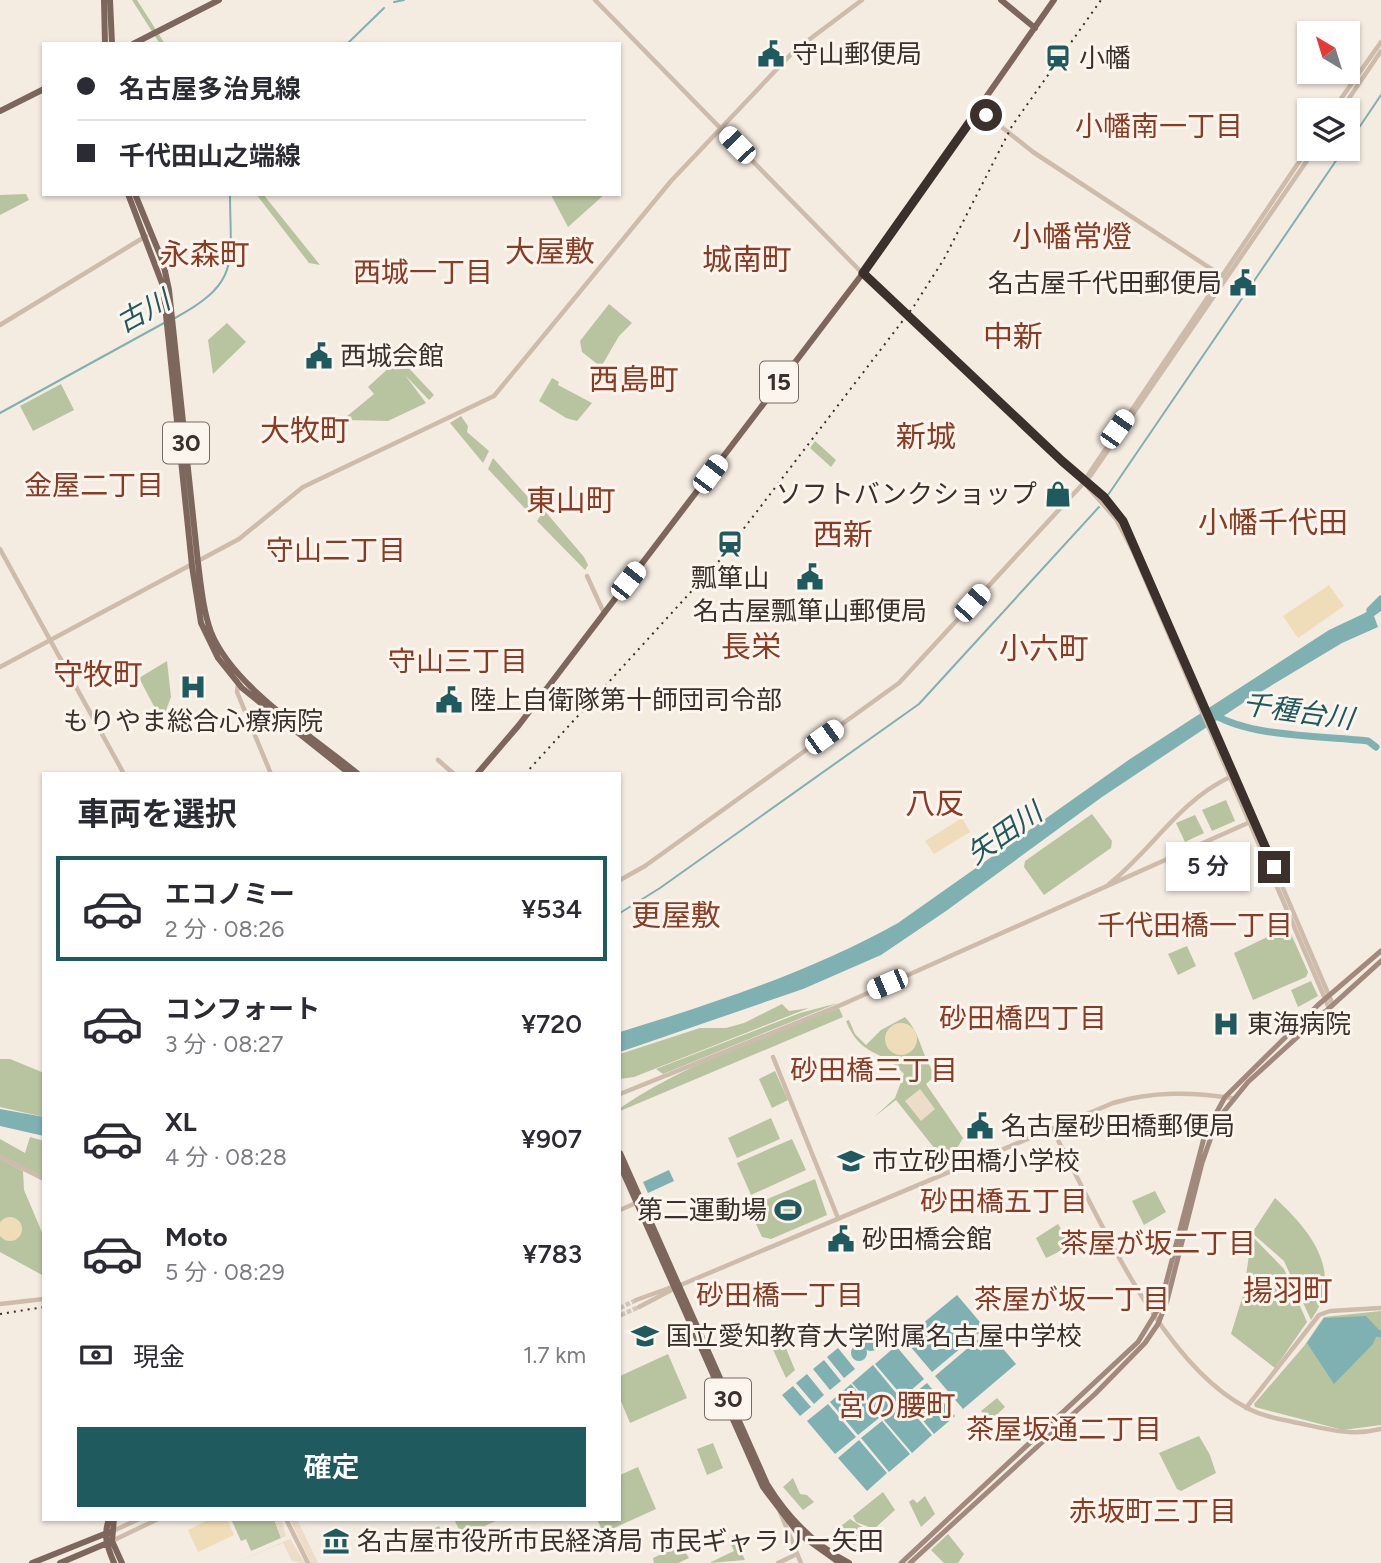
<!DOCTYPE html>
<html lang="ja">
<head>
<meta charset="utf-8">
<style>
  :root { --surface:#fff; --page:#f2f2f3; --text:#2b2b33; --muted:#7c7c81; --line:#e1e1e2; --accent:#1f5a5e }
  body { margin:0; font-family:Figtree,"Noto Sans JP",sans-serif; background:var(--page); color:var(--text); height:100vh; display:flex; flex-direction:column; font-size:26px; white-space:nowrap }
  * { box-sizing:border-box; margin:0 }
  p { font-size:23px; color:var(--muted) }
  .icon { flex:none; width:38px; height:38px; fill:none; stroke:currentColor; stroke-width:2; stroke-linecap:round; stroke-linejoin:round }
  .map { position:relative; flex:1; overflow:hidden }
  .panel { position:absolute; left:42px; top:772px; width:579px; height:749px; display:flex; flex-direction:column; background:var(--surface); border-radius:0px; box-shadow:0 2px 5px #0004 }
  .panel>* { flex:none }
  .top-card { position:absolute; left:42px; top:42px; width:579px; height:154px; border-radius:0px; box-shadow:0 2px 5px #0004; display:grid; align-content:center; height:154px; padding:0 35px; background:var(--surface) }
  .needle { width:46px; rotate:322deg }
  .buttons { position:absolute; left:1297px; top:21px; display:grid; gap:14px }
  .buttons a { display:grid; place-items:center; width:63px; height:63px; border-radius:0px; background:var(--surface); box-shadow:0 2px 5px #0004; font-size:35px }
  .end { position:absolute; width:32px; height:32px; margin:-16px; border:9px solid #3b302b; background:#fff; box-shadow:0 0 0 4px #fff }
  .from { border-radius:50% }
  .bubble { position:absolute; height:49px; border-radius:0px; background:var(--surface); box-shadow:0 2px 5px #0004; font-size:23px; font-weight:600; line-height:49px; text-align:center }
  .car { position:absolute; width:21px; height:42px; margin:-21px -10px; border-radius:9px; box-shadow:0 0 5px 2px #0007; background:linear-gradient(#fff 24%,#345 0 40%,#fff 0 76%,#345 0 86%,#fff 0) }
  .top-card b { display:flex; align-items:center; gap:24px; height:66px; font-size:26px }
  .top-card b+b { border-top:2px solid var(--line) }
  .top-card i { width:18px; height:18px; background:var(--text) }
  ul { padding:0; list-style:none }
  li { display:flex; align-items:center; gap:21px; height:105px; margin:0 14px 10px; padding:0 21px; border:4px solid transparent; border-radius:0px }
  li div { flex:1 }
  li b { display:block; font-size:26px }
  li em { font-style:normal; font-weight:600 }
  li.on { border-color:var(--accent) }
  li>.icon { width:63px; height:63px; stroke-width:1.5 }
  h2 { padding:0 35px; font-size:32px; line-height:84px }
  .pay { display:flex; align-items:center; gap:18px; height:77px; padding:0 35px; font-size:26px }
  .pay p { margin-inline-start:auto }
  .button { display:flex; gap:14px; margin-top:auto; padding:14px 35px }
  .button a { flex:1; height:80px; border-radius:0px; background:var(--accent); color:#fff; font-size:28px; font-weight:600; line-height:80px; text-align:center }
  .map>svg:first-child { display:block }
  .green { fill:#b8c4a0 }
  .sand { fill:#efdcb8 }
  .plaza { fill:#ecdcc8 }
  .water { fill:#7fb0b2 }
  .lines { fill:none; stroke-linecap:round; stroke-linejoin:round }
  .stream { stroke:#7fb0b2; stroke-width:2 }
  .river { stroke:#7fb0b2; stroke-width:7 }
  .tertiary-tunnel { stroke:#cfc6bd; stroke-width:4.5; stroke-dasharray:4.5 2; stroke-linecap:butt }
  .tertiary { stroke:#cdbbac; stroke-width:4.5 }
  .secondary { stroke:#a18a7d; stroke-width:5 }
  .primary { stroke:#7d675c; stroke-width:6 }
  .rail { stroke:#3b302b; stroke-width:2; stroke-dasharray:2 5; stroke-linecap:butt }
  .route { stroke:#3b302b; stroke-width:9 }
  .labels { text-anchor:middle; stroke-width:6; stroke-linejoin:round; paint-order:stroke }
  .shield { fill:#fbf5ee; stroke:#756b66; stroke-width:2 }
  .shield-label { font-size:24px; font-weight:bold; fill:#3b302b }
  .poi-label { font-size:26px; fill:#3b302b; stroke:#fbf5ee; text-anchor:start }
  .neighbourhood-label { font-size:28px; fill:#8c3b22; stroke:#fbf5ee }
  .water-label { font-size:28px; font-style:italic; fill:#1f5a5e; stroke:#fbf5ee }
  .quarter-label { font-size:30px; fill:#8c3b22; stroke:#fbf5ee }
</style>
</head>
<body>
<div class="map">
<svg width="1381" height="1563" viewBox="0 0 1381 1563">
  <rect width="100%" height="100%" fill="#f4ebe1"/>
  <path class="green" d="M132 0H137L165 44H160Z
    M26 194 29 200 0 215V195Z
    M256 194H263L320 265 309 263Z
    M605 194 568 227 551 195 552 194Z
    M609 304 632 323 619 336 601 367 582 352 580 341Z
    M227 323 246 342 213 374 208 340Z
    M388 346 434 395 429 400 405 375 426 403 388 421 348 420 346 417 374 394 368 387 394 363 383 351Z
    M552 378 559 382 558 385 592 403 577 421 566 418 539 401Z
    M61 384 74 410 33 431 20 406Z
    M461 416 468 426 467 432 489 451 483 463 450 423Z
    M815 441 836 460 831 467 810 448Z
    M493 458 536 506 531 515 488 469Z
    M544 510 584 557 588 565 585 570 537 521Z
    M167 661 171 697 165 713 156 710 139 678Z
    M1226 800 1235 821 1212 831 1202 810Z
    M1092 814 1112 841 1111 848 1044 895 1024 867 1025 861Z
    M1195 815 1204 833 1185 842 1176 823Z
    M1288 927 1308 972 1306 977 1253 1000 1234 953Z
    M1187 946 1196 966 1178 975 1168 954Z
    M1311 981 1318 996 1298 1007 1291 990Z
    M838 1003 663 1074 656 1069 800 1013Z
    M782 1004 789 1011 809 1008 634 1077 620 1079V1054L700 1028H726L744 1023Z
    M839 1008 843 1017 620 1111V1108C687 1062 764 1038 839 1008Z
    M905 1017C922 1035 921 1057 936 1075L926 1084 963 1138 956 1150 963 1159 927 1175 943 1159 896 1100 874 1117 895 1098 904 1074C881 1048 861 1058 846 1021L849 1020 855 1034 866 1045 881 1030Z
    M0 1059H10L44 1073V1117L0 1107Z
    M775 1071 788 1100 772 1108 759 1079Z
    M771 1118 780 1139 737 1158 728 1138Z
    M30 1137 44 1141V1177L0 1155V1139L25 1153Z
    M792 1139 806 1170 751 1195 737 1163Z
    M0 1159 23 1171 24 1190 44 1237V1276L0 1252Z
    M815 1179 827 1215 771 1239 762 1237 748 1207Z
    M1155 1191 1166 1212 1144 1225 1132 1201Z
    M1275 1198C1311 1231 1345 1273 1311 1320L1284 1261 1252 1233Z
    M1058 1224 1071 1246 1046 1258 1036 1238Z
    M1252 1236 1284 1269 1307 1322 1275 1368 1231 1334 1243 1295Z
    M1381 1311V1425L1343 1430 1255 1407 1254 1404 1304 1346 1324 1317Z
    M780 1334 795 1370 786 1378 769 1341Z
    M668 1354 687 1398 630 1423 620 1399V1376Z
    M997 1398 1005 1407 990 1421 981 1411Z
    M1199 1436 1210 1455 1216 1473 1181 1491 1177 1489 1159 1453Z
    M713 1443 723 1468 707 1475 697 1449Z
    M638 1467 656 1509 603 1533 597 1519H620V1475Z
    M793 1478 800 1494 807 1495 814 1502 803 1510 783 1487Z
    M883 1492 895 1510 874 1529 856 1522 853 1516Z
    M925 1496 935 1514 921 1527 909 1502 913 1499 917 1503Z
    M231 1519H274L281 1538 251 1551 246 1539 241 1541Z
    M454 1519H498V1520L462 1536Z
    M850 1519 870 1532 854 1545 841 1532 844 1530 841 1526Z
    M439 1526 448 1545 430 1554 421 1535Z
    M948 1534 964 1554 958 1563H944L931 1550Z
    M734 1536 745 1560 709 1563 734 1551 728 1538Z
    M681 1545 689 1558 678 1563H654L653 1558Z"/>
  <path class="sand" d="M1329 585 1344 606 1298 638 1283 616Z
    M962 818 970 832 934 854 925 841Z
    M885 1039a16 16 0 1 1 32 0a16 16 0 1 1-32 0Z
    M-2 1229a12 12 0 1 1 24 0a12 12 0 1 1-24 0Z
    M210 1519H227L234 1535 198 1552 188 1530Z"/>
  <path class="plaza" d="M920 1089 935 1109 921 1121 905 1101Z
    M274 1519H281L286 1536 223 1563 281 1538Z
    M290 1519H297L318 1563H311Z
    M290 1539 305 1563 292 1561 283 1543 234 1563Z"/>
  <path class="water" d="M1381 599V611L1374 616 1378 627 1342 643 1249 699 1102 797 946 911 881 955 803 989 620 1052V1032C715 1003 810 972 898 923L1130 759 1329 630 1365 613Z
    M0 1109 44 1117V1136L0 1126Z
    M669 1170 674 1181 648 1193 643 1182Z
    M957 1295 985 1328 932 1372 904 1339Z
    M1366 1316 1379 1330 1373 1344 1334 1384 1307 1343 1324 1318Z
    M988 1331 1016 1364 963 1409 935 1376Z
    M863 1343a8 8 0 1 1 16 0a8 8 0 1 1-16 0Z
    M851 1353a8 8 0 1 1 16 0a8 8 0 1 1-16 0Z
    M896 1346 924 1379 903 1397 875 1364Z
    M838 1348 855 1369 844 1378 827 1357Z
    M824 1360 841 1381 830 1390 813 1369Z
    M873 1365 901 1399 881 1416 852 1383Z
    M807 1374 824 1395 814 1404 796 1383Z
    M927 1383 955 1416 934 1434 906 1400Z
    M851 1384 879 1418 858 1435 830 1402Z
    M793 1386 811 1407 800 1416 782 1395Z
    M904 1402 932 1435 912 1453 883 1419Z
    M828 1404 856 1437 835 1454 807 1421Z
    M882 1421 910 1454 889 1472 861 1438Z
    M859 1440 887 1473 867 1491 838 1458Z"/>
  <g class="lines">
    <path class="stream" d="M394 2 404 0
      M347 44 384 8
      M1348 144 1381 95
      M175 318C242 282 230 261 230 194
      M0 413 164 323
      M1108 495 1344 149
      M620 913 660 888 919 704 1099 507"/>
    <path class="river" d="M1370 610 1381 599
      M1215 715C1251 737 1325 736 1368 741L1376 747
      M1377 1333 1381 1334"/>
    <path class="tertiary-tunnel" d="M620 1308 636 1300
      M621 1315 639 1307"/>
    <path class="tertiary" d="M595 0 868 279 1062 461 1104 497 1123 521 1145 566 1333 1005
      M979 109 1033 152 1222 276
      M1333 110 1381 42
      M1341 110 1381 51
      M0 325 146 236
      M1084 481 1309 147
      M1086 485 1116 519 1133 551 1329 1008
      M0 549 124 774
      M587 576 604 613
      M0 667 239 539 303 487 494 396 671 181 794 51 862 0
      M238 684 237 692 271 774
      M438 760 454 774
      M620 880 645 866 899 683 1091 475 1315 149
      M1109 884C1152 850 1179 801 1230 777
      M773 1057 838 1218
      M620 1094 841 1005 1250 822
      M1052 1129C1098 1213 1159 1363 1247 1408 1264 1417 1284 1420 1303 1424 1330 1430 1353 1436 1381 1429
      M0 1157 44 1179
      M620 1210 638 1202
      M636 1300 672 1287
      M0 1304 44 1299
      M639 1307 683 1284 1113 1103C1153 1091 1192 1092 1232 1098
      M620 1315H621
      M1246 1408 1319 1315 1330 1311 1381 1308
      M780 1512 801 1563
      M286 1519 308 1563
      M113 1531 139 1519
      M112 1541 158 1519
      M778 1563 797 1554"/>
    <path class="secondary" d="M901 1563 1138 1342 1160 1306 1205 1134 1225 1097 1318 1005 1381 951
      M910 1563 1095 1394 1145 1343 1158 1324 1167 1301 1202 1163 1217 1120 1248 1082 1381 961"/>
    <path class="primary" d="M104 0 105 44
      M110 0 112 44
      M1001 0 1035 28
      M133 44 219 0
      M0 111 44 89
      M128 194 163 286 192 566 201 623 218 658 242 688 350 774
      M135 194 163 262 169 290 198 563C201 586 203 610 211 632 233 687 312 736 358 774
      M477 774 519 725 863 273 1054 0
      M620 1153 767 1484C788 1518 814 1545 849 1563
      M620 1165 763 1487 798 1533 840 1563
      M109 1519C103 1536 107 1546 114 1563
      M114 1519 112 1541 122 1563
      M32 1563 112 1531
      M60 1563 112 1541"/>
    <path class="rail" d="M525 774 719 561 914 306 944 259 1012 126 1101 0
      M0 1314 44 1307"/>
  </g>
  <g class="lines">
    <path class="route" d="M986 115 979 109 863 273 1062 461 1104 497 1123 521 1274 867"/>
  </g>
  <defs>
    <g id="civic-bare" transform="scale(2.1)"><path d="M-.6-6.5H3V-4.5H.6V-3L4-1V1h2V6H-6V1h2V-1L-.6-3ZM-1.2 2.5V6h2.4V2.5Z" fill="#1f5a5e" stroke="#fbf5ee" stroke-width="2.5" paint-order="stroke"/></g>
    <g id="station-bare" transform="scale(2.1)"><path d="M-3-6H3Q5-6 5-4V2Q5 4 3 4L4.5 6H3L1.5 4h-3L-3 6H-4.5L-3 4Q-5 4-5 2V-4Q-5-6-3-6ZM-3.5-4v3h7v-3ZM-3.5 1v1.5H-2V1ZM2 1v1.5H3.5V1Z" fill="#1f5a5e" stroke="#fbf5ee" stroke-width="2.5" paint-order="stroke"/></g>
    <g id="shop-bare" transform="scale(2.1)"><path d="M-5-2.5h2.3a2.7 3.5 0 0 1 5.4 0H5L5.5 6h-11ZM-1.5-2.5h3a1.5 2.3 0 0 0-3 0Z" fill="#1f5a5e" stroke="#fbf5ee" stroke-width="2.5" paint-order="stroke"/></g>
    <g id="hospital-bare" transform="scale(2.1)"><path d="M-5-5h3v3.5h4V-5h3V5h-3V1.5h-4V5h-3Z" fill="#1f5a5e" stroke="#fbf5ee" stroke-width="2.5" paint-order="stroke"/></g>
    <g id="school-bare" transform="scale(2.1)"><path d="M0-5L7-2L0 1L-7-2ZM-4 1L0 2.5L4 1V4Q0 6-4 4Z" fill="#1f5a5e" stroke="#fbf5ee" stroke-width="2.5" paint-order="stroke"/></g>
    <g id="stadium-bare" transform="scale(2.1)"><path d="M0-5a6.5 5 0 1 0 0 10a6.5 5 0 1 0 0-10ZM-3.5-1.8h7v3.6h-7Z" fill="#1f5a5e" stroke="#fbf5ee" stroke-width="2.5" paint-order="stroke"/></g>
    <g id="museum-bare" transform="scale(2.1)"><path d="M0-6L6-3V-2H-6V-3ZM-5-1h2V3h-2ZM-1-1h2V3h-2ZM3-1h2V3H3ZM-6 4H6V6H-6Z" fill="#1f5a5e" stroke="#fbf5ee" stroke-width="2.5" paint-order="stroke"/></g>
  </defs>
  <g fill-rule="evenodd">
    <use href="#civic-bare" x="771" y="54"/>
    <use href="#station-bare" x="1058" y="58"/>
    <use href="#civic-bare" x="1243" y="283"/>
    <use href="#civic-bare" x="319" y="356"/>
    <use href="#shop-bare" x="1058" y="494"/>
    <use href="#station-bare" x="730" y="544"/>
    <use href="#civic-bare" x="810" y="577"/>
    <use href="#hospital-bare" x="193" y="687"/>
    <use href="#civic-bare" x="449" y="700"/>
    <use href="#hospital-bare" x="1226" y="1024"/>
    <use href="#civic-bare" x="980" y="1126"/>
    <use href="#school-bare" x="851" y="1161"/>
    <use href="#stadium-bare" x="788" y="1210"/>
    <use href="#civic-bare" x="841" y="1239"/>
    <use href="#school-bare" x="645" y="1336"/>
    <use href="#museum-bare" x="336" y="1541"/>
  </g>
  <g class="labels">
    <g class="shield">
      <rect x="760" y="361.5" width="38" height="41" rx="5"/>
      <rect x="163" y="422.5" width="46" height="41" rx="5"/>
      <rect x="705" y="1378.5" width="46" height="41" rx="5"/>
    </g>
    <g class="shield-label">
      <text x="779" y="390">15</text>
      <text x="186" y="451">30</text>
      <text x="728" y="1407">30</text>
    </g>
    <g class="poi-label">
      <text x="792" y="63">守山郵便局</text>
      <text x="1079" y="67">小幡</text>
      <text x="1222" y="292" text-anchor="end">名古屋千代田郵便局</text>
      <text x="340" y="365">西城会館</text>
      <text x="1037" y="503" text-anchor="end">ソフトバンクショップ</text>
      <text x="730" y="587" text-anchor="middle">瓢箪山</text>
      <text x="810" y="620" text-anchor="middle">名古屋瓢箪山郵便局</text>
      <text x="470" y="709">陸上自衛隊第十師団司令部</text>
      <text x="193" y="730" text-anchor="middle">もりやま総合心療病院</text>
      <text x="1247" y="1033">東海病院</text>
      <text x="1001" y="1135">名古屋砂田橋郵便局</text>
      <text x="872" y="1170">市立砂田橋小学校</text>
      <text x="767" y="1219" text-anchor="end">第二運動場</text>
      <text x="862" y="1248">砂田橋会館</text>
      <text x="666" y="1345">国立愛知教育大学附属名古屋中学校</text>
      <text x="357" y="1550">名古屋市役所市民経済局 市民ギャラリー矢田</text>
    </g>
    <g class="neighbourhood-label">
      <text x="1159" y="136">小幡南一丁目</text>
      <text x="423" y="282">西城一丁目</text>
      <text x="94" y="495">金屋二丁目</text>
      <text x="336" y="560">守山二丁目</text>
      <text x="458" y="671">守山三丁目</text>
      <text x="1195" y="935">千代田橋一丁目</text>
      <text x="1023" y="1028">砂田橋四丁目</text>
      <text x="874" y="1080">砂田橋三丁目</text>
      <text x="1004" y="1211">砂田橋五丁目</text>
      <text x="1158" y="1253">茶屋が坂二丁目</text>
      <text x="780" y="1305">砂田橋一丁目</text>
      <text x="1072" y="1309">茶屋が坂一丁目</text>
      <text x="1064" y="1439">茶屋坂通二丁目</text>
      <text x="1153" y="1521">赤坂町三丁目</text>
    </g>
    <g class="water-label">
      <text transform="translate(143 311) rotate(-29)" y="10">古川</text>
      <text transform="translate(1298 711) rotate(8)" y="10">千種台川</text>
      <text transform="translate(1004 833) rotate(-35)" y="10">矢田川</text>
    </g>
    <g class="quarter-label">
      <text x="1072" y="247">小幡常燈</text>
      <text x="550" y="262">大屋敷</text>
      <text x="205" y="265">永森町</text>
      <text x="747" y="270">城南町</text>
      <text x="1013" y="347">中新</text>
      <text x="634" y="390">西島町</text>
      <text x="305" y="441">大牧町</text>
      <text x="926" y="447">新城</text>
      <text x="571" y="511">東山町</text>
      <text x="1273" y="533">小幡千代田</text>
      <text x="843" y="545">西新</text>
      <text x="751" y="657">長栄</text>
      <text x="1044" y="659">小六町</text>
      <text x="98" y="685">守牧町</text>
      <text x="935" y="814">八反</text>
      <text x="676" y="926">更屋敷</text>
      <text x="1288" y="1301">揚羽町</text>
      <text x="896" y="1416">宮の腰町</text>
    </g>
  </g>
</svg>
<div class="buttons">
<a><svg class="needle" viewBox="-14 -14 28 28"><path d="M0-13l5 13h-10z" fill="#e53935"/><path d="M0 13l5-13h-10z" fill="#7c7c81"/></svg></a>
<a><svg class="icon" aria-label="layers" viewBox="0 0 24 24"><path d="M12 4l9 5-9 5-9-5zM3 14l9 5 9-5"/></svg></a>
</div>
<i class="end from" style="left:986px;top:115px"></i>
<i class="end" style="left:1274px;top:867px"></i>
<div class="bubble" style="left:1166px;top:842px;width:84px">5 分</div>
<i class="car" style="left:737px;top:145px;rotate:316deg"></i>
<i class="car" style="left:1117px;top:429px;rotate:35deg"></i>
<i class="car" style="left:710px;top:474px;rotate:37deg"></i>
<i class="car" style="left:628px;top:581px;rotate:38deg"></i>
<i class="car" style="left:972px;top:603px;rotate:42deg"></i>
<i class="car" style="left:824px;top:737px;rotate:54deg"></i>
<i class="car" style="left:887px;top:984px;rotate:247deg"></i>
<div class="top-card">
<b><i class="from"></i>名古屋多治見線</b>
<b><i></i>千代田山之端線</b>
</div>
<section class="panel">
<h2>車両を選択</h2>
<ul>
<li class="on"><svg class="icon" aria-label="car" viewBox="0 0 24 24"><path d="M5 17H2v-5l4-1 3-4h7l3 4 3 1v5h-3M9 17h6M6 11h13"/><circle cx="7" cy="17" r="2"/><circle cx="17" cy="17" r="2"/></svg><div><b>エコノミー</b><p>2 分 · 08:26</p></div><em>¥534</em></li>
<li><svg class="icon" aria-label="car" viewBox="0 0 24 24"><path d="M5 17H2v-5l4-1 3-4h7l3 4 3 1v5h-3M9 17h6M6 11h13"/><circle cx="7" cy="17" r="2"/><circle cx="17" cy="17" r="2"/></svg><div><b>コンフォート</b><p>3 分 · 08:27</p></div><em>¥720</em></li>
<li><svg class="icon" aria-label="car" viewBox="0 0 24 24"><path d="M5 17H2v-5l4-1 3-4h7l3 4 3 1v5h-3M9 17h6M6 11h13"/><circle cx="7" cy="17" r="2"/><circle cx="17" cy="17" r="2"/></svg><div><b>XL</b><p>4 分 · 08:28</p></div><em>¥907</em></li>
<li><svg class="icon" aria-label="car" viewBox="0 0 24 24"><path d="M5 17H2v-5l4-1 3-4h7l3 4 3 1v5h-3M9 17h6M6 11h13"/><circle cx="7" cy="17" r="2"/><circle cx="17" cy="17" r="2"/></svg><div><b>Moto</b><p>5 分 · 08:29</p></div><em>¥783</em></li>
</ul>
<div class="pay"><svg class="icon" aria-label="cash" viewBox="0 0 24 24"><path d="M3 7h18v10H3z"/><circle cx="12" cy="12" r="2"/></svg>現金<p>1.7 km</p></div>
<div class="button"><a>確定</a></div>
</section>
</div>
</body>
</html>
